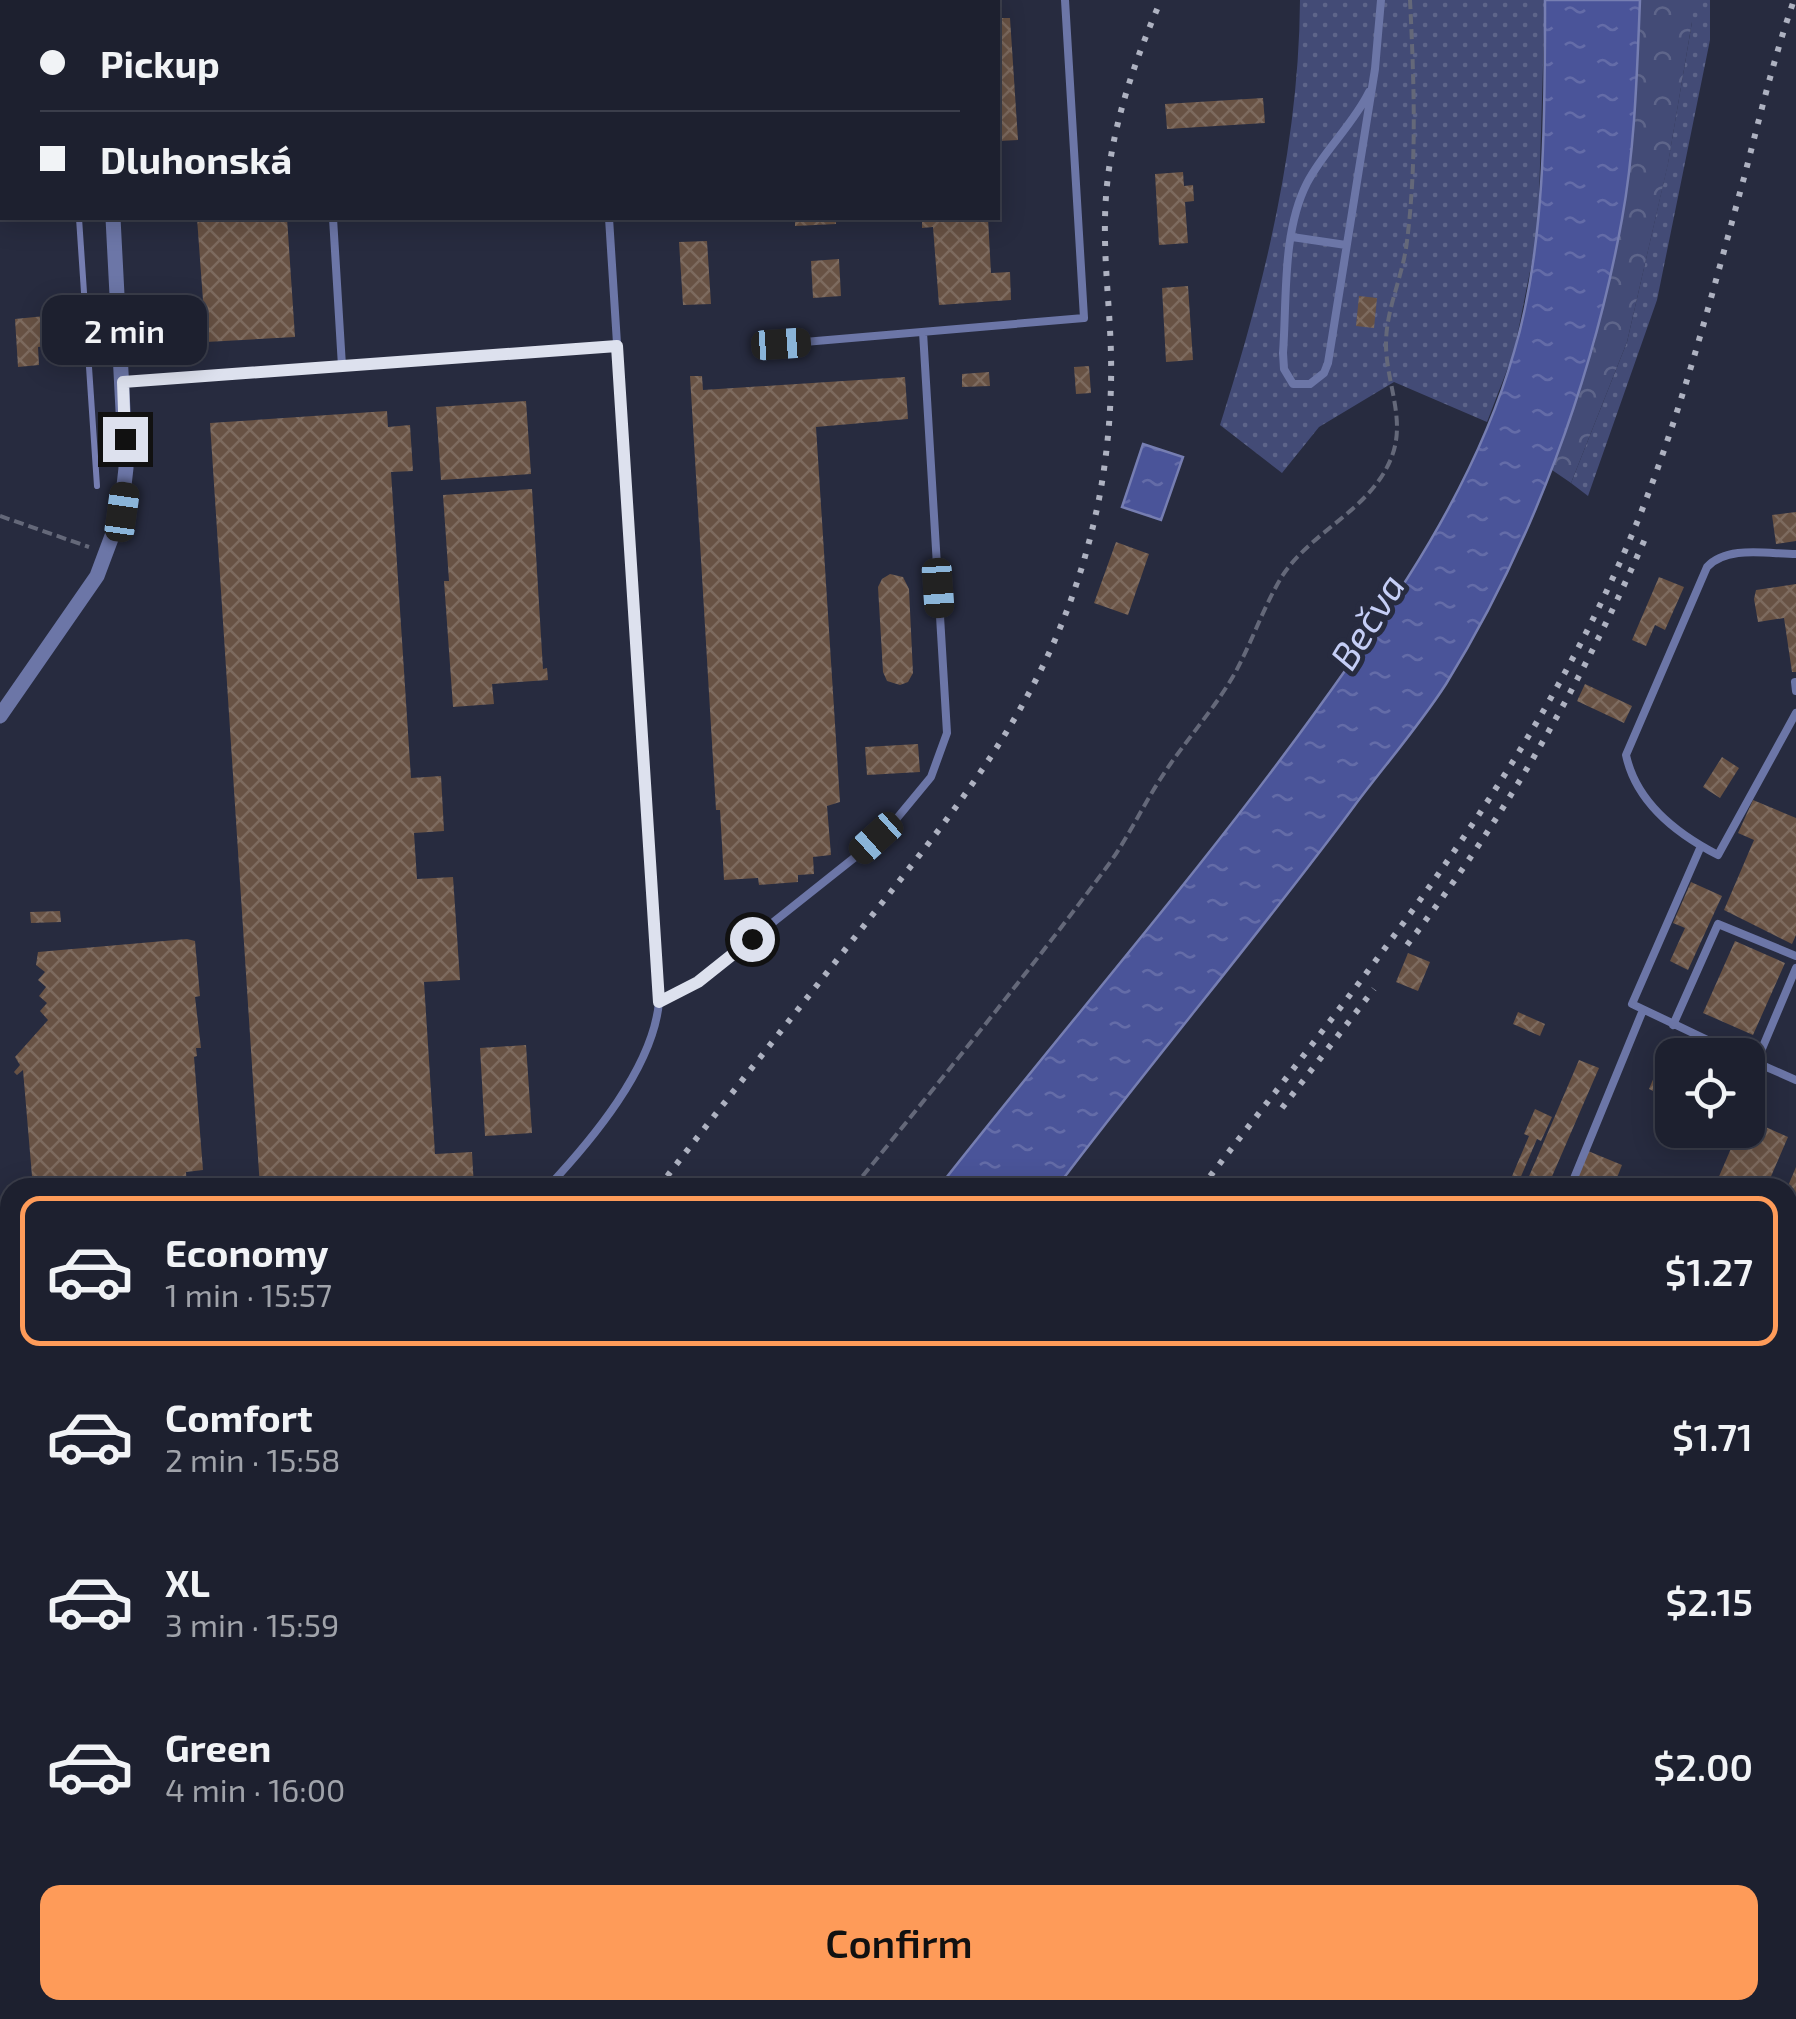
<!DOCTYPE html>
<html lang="en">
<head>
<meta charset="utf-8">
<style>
  :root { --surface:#1d202f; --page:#2a2d3b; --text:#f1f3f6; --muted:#a0a3aa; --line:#3b3e4b; --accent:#fe9b59 }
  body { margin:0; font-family:"Exo 2",sans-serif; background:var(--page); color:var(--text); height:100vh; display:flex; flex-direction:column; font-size:38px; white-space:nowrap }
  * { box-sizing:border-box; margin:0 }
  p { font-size:32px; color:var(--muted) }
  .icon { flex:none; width:55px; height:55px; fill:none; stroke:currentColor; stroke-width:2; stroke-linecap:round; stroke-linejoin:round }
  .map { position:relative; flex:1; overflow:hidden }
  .sheet { position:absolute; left:0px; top:1178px; width:1798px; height:842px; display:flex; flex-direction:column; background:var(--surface); border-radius:30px 30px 0 0; box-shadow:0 5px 25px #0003,0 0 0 2px var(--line) }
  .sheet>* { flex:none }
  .top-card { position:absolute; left:0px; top:0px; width:1000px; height:220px; box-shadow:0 5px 25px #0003,0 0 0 2px var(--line); display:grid; align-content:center; height:220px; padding:0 40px; background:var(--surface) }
  .fabs { position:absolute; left:1655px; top:1038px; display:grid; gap:20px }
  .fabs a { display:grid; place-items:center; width:110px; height:110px; border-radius:20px; background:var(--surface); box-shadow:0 5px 25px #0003,0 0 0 2px var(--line); font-size:50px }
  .end { position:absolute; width:45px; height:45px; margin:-22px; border:12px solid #dde1ee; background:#111; box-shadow:0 0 0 5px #111 }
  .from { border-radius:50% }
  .bubble { position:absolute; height:70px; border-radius:20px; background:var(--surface); box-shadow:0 5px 25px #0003,0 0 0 2px var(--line); font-size:32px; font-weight:600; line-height:70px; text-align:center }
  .car { position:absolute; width:30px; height:60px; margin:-30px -15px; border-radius:12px; box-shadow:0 0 8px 2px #0007; background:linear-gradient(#222 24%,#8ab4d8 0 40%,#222 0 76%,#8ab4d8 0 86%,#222 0) }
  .top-card b { display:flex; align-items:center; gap:35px; height:95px; font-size:38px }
  .top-card b+b { border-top:2px solid var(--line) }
  .top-card i { width:25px; height:25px; background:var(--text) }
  ul { padding:18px 0 0; list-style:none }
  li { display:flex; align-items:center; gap:30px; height:150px; margin:0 20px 15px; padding:0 20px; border:5px solid transparent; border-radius:20px }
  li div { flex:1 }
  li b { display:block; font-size:38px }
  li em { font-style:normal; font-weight:600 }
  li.on { border-color:var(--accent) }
  li>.icon { width:90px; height:90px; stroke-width:1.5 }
  .action { display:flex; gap:20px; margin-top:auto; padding:20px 40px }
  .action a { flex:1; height:115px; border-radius:20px; background:var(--accent); color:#111; font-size:40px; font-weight:600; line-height:115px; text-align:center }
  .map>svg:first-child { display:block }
  .grass { fill:url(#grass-dots) }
  .forest { fill:url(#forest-crowns) }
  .water { fill:url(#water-ripples); stroke:#767eb2; stroke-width:2.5 }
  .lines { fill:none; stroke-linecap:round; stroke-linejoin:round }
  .stream { stroke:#767eb2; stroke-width:6 }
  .building { fill:url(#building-cross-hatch) }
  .path { stroke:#646879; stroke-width:4; stroke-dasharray:10 5; stroke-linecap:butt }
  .service { stroke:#6c76a7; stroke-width:8 }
  .minor { stroke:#6c76a7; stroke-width:15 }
  .rail { stroke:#aeb2c1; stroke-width:6; stroke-dasharray:5 10; stroke-linecap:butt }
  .route { stroke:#dde1ee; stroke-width:12 }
  .labels { text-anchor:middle; stroke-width:10; stroke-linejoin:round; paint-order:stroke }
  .water-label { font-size:38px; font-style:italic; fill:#c5cef6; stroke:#272b3f }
</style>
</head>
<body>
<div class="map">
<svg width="1796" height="2019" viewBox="0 0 1796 2019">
  <defs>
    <pattern id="grass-dots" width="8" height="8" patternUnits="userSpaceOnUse" patternTransform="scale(2.5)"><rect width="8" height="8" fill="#434b76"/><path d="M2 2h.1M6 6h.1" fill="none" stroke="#5e658a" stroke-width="1.8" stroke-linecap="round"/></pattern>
    <pattern id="forest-crowns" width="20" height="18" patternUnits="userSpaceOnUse" patternTransform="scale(2.5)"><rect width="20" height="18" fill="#434b76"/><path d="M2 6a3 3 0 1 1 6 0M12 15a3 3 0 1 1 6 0" fill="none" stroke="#5e658a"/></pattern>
    <pattern id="water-ripples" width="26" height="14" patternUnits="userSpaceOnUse" patternTransform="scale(2.5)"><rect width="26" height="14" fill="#4a5499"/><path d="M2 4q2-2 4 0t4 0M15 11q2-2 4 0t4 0" fill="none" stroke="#646ca8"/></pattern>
    <pattern id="building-cross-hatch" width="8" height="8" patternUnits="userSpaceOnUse" patternTransform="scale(2.5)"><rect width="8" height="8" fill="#685244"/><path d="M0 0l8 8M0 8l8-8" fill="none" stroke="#7d6b5f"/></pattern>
  </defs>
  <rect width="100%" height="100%" fill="#272b3f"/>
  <path class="grass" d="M1300 0H1545L1538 231 1514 352 1487 422 1394 382 1319 427 1282 473 1220 425C1264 287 1299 145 1300 0Z
    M1692 0H1710V40L1657 300 1588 496 1571 483 1627 342 1668 163 1692 22Z"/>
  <path class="forest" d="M1640 0H1692V22L1668 164 1627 342 1571 483 1552 470 1595 342 1636 75Z"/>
  <path class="water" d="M1545 0H1640C1637 72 1635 148 1622 219 1593 379 1532 545 1446 684 1419 726 1385 765 1355 805 1259 935 1154 1058 1057 1187H939C1063 1029 1196 877 1314 714 1394 604 1476 485 1514 352 1546 244 1545 113 1545 0Z
    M1143 444 1183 457 1161 520 1122 507Z
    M10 2004V2010H183L166 2019H0V2008Z"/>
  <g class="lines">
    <path class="stream" d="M65 0V2
      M79 218 97 486"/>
  </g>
  <path class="building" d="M998 18H1010L1018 140 998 141Z
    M1263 98 1265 123 1167 129 1165 104Z
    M1183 172 1184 186 1193 185 1194 201 1185 202 1188 243 1159 245 1155 174Z
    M197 218H287L295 337 206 342Z
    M795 218H836V224L795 226Z
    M922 218H988L991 273 1010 272 1011 300 939 305 933 227 922 228Z
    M707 241 711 304 683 305 679 242Z
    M839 259 841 296 813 298 811 261Z
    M1188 286 1193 360 1166 362 1162 288Z
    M1359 296 1377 298 1374 328 1356 326Z
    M45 316 47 346 38 347 39 365 18 367 15 319Z
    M1089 366 1091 393 1076 394 1074 367Z
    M989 372 990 386 962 387V374Z
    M690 376H702L703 390 905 377 908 419 816 427 840 802 827 806 831 855 813 857 814 874 798 875V882L759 885 758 878 724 880 720 810H716Z
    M526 401 531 474 441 480 436 407Z
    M387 411 388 427 410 425 413 471 391 472 411 778 441 776 444 831 414 833 417 879 453 877 460 980 424 982 435 1154 472 1152 474 1188H260L210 423Z
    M532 489 543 669 547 668 548 680 492 684 494 704 453 707 444 581H449L443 495Z
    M1796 512V541L1776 544 1772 515Z
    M1116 542 1149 554 1128 615 1094 603Z
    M890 574 903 577 909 589 913 673 908 682 900 685 887 681 883 672 878 587 882 579Z
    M1659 577 1684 587 1665 630 1655 625 1646 646 1632 640Z
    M1796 584V672H1792L1784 618 1758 622 1754 599 1756 590Z
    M1585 684 1632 706 1624 723 1577 701Z
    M918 744 920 772 867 775 865 747Z
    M1722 757 1739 768 1720 798 1703 787Z
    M1753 800 1796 818V935L1792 944 1724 910 1754 840 1738 833Z
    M1691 882 1722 896 1688 970 1670 961 1685 928 1673 923Z
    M60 911 61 922 31 923 30 912Z
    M187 939 195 941 200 996 195 997 201 1048H196L197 1056 194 1057 203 1170 186 1172 187 1188H33L23 1070 17 1075 14 1072 20 1065 15 1057 48 1020 40 1011 47 1003 39 996 46 987 38 980 45 972 36 965 38 952Z
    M1735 941 1785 963 1753 1035 1703 1013Z
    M1408 953 1430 962 1418 991 1396 982Z
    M1518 1012 1545 1024 1540 1036 1513 1024Z
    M526 1045 532 1133 485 1136 480 1048Z
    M1579 1060 1599 1068 1547 1188H1524Z
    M1660 1063 1672 1068V1100L1649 1089Z
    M1535 1109 1552 1117 1541 1141 1537 1139 1516 1188H1507L1529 1136 1524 1134Z
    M1748 1119 1788 1137 1766 1188H1714L1739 1130H1748Z
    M1588 1151 1622 1165 1613 1188H1572Z
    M1796 1167V1415L1788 1411V1186Z
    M1788 1464 1796 1467V1500L1788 1496Z"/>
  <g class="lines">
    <path class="path" d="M0 516 89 547
      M853 1188C939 1082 1025 977 1106 868 1127 840 1142 807 1161 778 1184 742 1214 710 1235 673 1252 642 1263 608 1281 578 1310 531 1372 510 1392 456 1406 419 1386 382 1386 344 1386 308 1403 277 1407 241 1417 162 1414 80 1410 0
      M0 1917 10 1913
      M1788 1962 1796 1939
      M631 2019 638 2010
      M1767 2019 1770 2010"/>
    <path class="service" d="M319 0 320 2
      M596 0V2
      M1369 92C1353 125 1324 150 1307 183 1282 232 1287 299 1283 353L1284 369 1293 384H1310L1324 373 1328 363 1375 69 1381 0
      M333 218 342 366
      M1292 237 1346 245
      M781 344 1084 318 1065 0
      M123 382 617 345
      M1796 554C1768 554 1727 545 1707 567L1626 755C1636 802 1677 834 1718 855L1796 713
      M1795 682 1796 691
      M1701 846 1632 1004 1739 1055
      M659 1002 698 982 859 854 893 823 931 777 947 733 923 332
      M1673 1025 1718 924 1796 956
      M1748 1059 1796 1080
      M1756 1063 1796 968
      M547 1188C591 1141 653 1068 659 1002L609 218
      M1570 1188 1643 1010
      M0 1255H10
      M1788 1426 1796 1429
      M0 1551 10 1547
      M875 2010 892 2019"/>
    <path class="minor" d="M99 0V2
      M0 716 97 576 121 512 126 468 113 218"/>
    <path class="rail" d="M1407 945C1505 818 1584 679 1648 532
      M1282 1108 1374 989
      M658 1188C723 1104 789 1021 855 937 967 795 1062 684 1099 499 1108 452 1112 403 1111 355 1110 310 1104 264 1105 219 1106 143 1131 69 1161 0
      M1201 1188C1364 976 1536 770 1638 520 1683 408 1713 291 1745 174 1760 116 1774 57 1794 0
      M0 1742 10 1738
      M565 2019 572 2010
      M589 2019 596 2010"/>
  </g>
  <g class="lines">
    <path class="route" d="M125 439 123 382 617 346 659 1002 698 982 752 939"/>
  </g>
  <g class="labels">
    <g class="water-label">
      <text transform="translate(1368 622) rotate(-58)" y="13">Bečva</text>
    </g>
  </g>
</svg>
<div class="fabs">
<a><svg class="icon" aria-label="locate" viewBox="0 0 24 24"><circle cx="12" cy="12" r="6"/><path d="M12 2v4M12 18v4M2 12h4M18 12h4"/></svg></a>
</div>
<i class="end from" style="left:752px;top:939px"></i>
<i class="end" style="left:125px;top:439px"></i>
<div class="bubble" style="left:42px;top:295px;width:165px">2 min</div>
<i class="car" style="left:781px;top:344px;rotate:86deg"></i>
<i class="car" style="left:122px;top:512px;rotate:8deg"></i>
<i class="car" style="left:938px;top:588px;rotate:176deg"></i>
<i class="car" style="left:876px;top:838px;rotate:228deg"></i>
<div class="top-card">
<b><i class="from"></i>Pickup</b>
<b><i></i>Dluhonská</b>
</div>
<section class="sheet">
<ul>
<li class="on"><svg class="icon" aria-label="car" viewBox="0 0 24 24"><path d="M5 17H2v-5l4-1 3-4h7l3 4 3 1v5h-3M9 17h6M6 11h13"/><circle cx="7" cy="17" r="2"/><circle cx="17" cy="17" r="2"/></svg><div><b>Economy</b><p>1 min · 15:57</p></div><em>$1.27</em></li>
<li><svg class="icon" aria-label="car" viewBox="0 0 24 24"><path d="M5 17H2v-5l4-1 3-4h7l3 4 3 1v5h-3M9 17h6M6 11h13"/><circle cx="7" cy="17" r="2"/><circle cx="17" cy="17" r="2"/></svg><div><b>Comfort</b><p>2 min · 15:58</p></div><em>$1.71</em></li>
<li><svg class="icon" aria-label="car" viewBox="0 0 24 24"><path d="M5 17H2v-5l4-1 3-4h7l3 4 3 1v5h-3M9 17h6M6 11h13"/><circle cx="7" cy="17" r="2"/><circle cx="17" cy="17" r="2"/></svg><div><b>XL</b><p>3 min · 15:59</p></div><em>$2.15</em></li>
<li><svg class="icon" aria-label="car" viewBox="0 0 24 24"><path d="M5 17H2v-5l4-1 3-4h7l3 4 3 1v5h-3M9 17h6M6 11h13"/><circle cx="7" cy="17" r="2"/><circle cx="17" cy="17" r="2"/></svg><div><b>Green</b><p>4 min · 16:00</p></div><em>$2.00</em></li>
</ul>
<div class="action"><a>Confirm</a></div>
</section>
</div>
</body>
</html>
